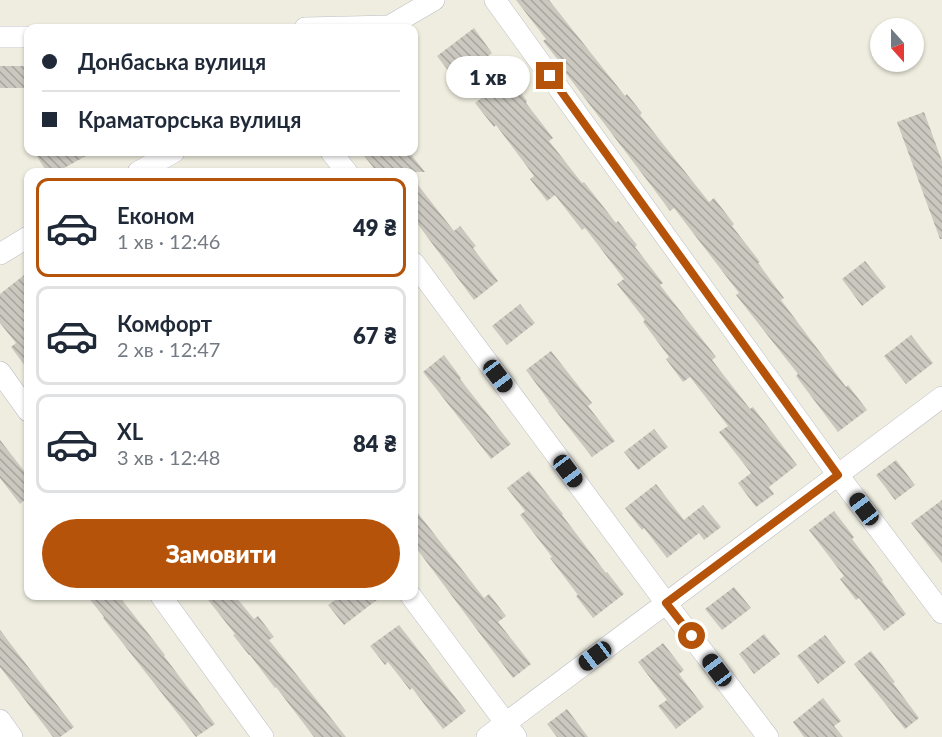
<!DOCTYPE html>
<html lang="uk">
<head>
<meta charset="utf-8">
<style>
  :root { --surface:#fff; --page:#f2f2f3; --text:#1f2937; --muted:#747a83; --line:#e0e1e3; --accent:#b45309 }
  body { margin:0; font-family:Lato,sans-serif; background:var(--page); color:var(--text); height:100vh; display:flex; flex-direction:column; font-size:22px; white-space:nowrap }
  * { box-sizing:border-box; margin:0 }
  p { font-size:20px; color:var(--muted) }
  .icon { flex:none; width:33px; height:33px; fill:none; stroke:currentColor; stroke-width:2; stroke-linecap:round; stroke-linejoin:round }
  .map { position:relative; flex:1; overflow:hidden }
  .details { position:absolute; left:24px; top:168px; width:394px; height:432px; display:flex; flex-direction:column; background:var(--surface); border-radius:12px; box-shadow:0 2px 4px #0004 }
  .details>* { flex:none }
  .hud { position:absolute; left:24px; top:24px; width:394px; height:132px; border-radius:12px; box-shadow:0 2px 4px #0004; display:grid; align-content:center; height:132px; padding:0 18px; background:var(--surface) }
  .needle { width:39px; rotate:159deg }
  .buttons { position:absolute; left:870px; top:18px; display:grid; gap:12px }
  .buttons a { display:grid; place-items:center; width:54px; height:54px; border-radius:50%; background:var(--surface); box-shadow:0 2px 4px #0004; font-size:30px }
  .end { position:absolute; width:27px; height:27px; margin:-14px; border:8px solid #b45309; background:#fff; box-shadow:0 0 0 3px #fff }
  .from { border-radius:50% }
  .bubble { position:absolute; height:42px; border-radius:21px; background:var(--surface); box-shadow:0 2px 4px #0004; font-size:20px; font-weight:800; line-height:42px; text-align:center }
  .car { position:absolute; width:18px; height:36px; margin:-18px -9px; border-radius:8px; box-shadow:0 0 4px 2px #0007; background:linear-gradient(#222 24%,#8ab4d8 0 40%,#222 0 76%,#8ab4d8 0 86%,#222 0) }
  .hud b { display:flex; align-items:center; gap:21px; height:57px; font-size:22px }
  .hud b+b { border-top:2px solid var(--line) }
  .hud i { width:15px; height:15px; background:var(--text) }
  ul { padding:10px 0 0; list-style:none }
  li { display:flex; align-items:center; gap:18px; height:99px; margin:0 12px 9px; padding:0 6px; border:3px solid var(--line); border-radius:12px }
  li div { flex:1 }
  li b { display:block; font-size:22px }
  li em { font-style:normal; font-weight:800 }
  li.on { border-color:var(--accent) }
  li>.icon { width:54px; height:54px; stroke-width:1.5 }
  .cta { display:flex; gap:12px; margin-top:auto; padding:12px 18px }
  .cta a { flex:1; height:69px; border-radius:36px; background:var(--accent); color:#fff; font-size:24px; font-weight:800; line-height:69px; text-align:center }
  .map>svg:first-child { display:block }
  .building { fill:url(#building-back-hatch) }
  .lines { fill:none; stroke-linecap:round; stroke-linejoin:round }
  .minor-casing { stroke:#bdbec5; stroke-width:22 }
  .minor { stroke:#fff; stroke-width:21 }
  .route { stroke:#b45309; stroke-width:8 }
</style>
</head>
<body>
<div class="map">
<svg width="942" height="737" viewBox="0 0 942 737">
  <defs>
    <pattern id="building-back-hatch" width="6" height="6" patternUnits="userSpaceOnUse" patternTransform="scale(1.5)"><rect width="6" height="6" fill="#cbc8bf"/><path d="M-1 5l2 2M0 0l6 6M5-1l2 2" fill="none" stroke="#a8a59f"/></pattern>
  </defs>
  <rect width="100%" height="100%" fill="#eeeddf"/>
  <path class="building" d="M516 0H549L625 96 627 94 642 113 640 115 709 202 714 198 734 224 732 226 760 262 758 263 784 298 781 300 846 387 848 385 867 410 838 432 796 376 798 374 736 295 739 293 674 208 670 211 653 188 565 72 567 71 543 41 546 39Z
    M474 28 492 53 456 81 437 56Z
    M0 66H28V88H0Z
    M509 77 527 101 526 103 553 138 549 141 582 183 584 182 616 223 618 221 637 245 635 247 663 283 660 285 716 357 712 360 750 409 753 407 797 465 769 487 774 494 756 507 738 483 751 473 719 432 728 426 690 377 683 382 666 359 669 357 643 322 645 320 617 284 624 279 585 228 582 230 555 195 547 201 530 179 534 176 496 125 494 127 475 103Z
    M924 112 942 161V239H940L897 122Z
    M34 152H93L57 172H47Z
    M361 152H409L425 172H377Z
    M414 180 454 231 460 226 476 246 473 248 498 281 474 300 414 219Z
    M865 261 886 287 862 306 842 279Z
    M28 272V370L11 347 16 343 0 323V294Z
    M520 304 535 323 507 345 492 326Z
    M911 335 933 363 906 384 884 356Z
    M551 351 592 403 588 406 615 441 592 457 548 401H549L526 370Z
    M444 355 461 378 460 379 511 444 491 459 423 372Z
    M654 429 668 447 638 470 624 452Z
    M0 440 28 476V497L20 504 0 478Z
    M896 460 915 485 895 500 876 475Z
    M529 471 563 514 562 515 606 573 607 572 624 594 593 618 576 596 578 595 550 558 552 557 520 515 525 511 507 488Z
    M656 484 684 520 703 505 721 527 704 540 699 533 667 558 644 528 642 530 625 508Z
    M942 500V563L911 523Z
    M414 508 484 598 489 594 506 616 498 622 531 664 513 678 414 545Z
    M834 511 854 537 852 539 883 580 882 581 906 614 884 631 859 598 856 600 840 579 844 576 809 530Z
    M734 587 751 608 722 630 705 609Z
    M87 596H119L165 655 164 656 215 724 196 737 103 618 104 617Z
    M205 596H235L254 619 258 616 274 637 269 640 346 737H314L276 687 275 688 250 655H249L233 635 235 634Z
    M341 596H382L344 625 328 605Z
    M399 625 466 711 443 729 412 688 410 690 388 662 385 665 370 646Z
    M0 630 74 727 60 737H53L0 667Z
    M764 634 780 654 754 674 739 654Z
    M825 635 846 662 818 684 797 656Z
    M663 643 684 670 679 674 704 707 676 729 658 706 667 700 638 662Z
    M871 651 895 682 893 683 919 718 905 729 854 664Z
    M823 698 841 721 834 726 843 737H804L793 722Z
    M567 709 588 737H557L547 724Z"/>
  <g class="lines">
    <g class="minor-casing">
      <path id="minor" d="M495 0 838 475 942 613
        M305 28 390 26
        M386 28 434 0
        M0 37H28
        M331 152 347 172
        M138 172 174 152
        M0 254 28 237
        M414 263 666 603 768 737
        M0 372 28 411
        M161 596 263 737
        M411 596 516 737
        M0 720 12 737
        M487 737 942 397"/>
    </g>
    <use href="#minor" class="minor"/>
  </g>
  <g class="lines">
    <path class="route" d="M550 76 838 475 666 603 692 636"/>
  </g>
</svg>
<div class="buttons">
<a><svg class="needle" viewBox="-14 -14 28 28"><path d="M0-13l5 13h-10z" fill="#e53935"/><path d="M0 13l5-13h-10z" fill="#747a83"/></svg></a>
</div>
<i class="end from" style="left:692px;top:636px"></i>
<i class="end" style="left:550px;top:76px"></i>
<div class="bubble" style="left:446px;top:56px;width:84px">1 хв</div>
<i class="car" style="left:498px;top:376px;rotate:143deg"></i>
<i class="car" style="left:568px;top:471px;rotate:143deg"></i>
<i class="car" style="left:864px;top:509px;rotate:323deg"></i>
<i class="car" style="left:595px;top:656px;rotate:233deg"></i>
<i class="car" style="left:717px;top:670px;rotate:323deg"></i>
<div class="hud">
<b><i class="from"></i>Донбаська вулиця</b>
<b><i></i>Краматорська вулиця</b>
</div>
<section class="details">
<ul>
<li class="on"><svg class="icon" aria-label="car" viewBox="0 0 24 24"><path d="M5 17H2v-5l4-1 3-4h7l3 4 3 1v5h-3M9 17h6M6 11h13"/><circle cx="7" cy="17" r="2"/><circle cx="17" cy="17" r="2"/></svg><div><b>Економ</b><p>1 хв · 12:46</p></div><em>49 ₴</em></li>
<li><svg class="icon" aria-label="car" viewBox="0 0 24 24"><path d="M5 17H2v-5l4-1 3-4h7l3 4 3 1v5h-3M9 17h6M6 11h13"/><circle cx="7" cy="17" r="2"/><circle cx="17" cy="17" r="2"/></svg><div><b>Комфорт</b><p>2 хв · 12:47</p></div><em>67 ₴</em></li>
<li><svg class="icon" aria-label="car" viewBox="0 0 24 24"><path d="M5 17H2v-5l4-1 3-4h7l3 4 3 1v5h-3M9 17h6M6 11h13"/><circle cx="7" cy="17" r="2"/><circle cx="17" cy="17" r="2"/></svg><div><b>XL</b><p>3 хв · 12:48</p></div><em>84 ₴</em></li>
</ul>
<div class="cta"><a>Замовити</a></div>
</section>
</div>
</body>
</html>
